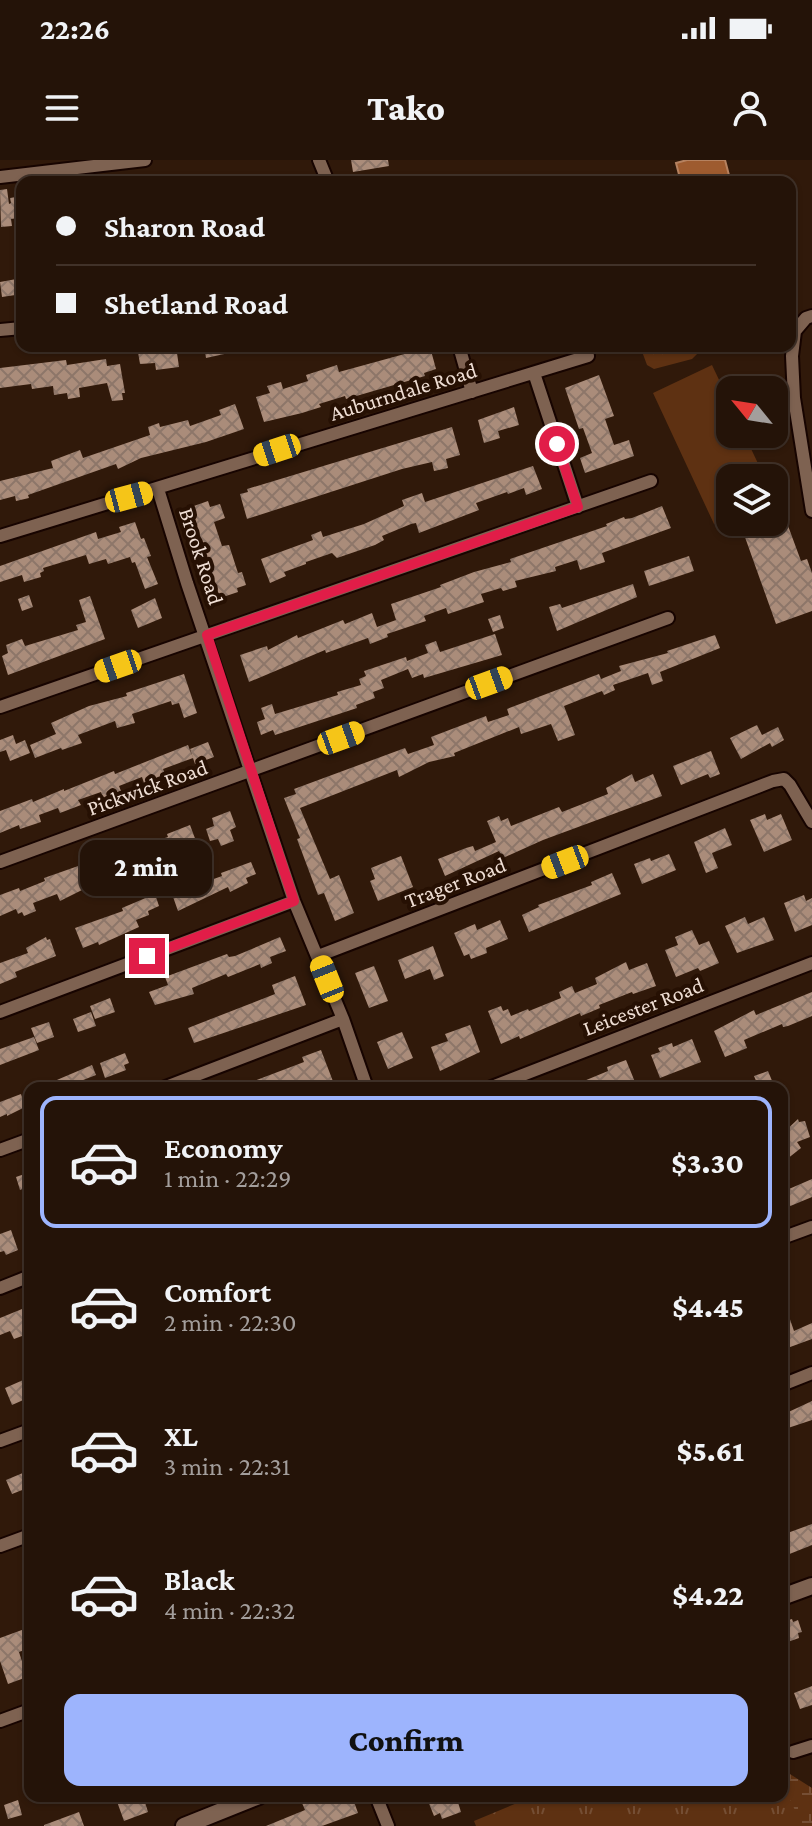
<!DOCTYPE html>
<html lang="en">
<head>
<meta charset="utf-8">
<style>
  :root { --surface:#241308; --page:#2c1c12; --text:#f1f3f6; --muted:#a39e9c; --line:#413229; --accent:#9db4fd }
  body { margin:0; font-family:"Crimson Pro",serif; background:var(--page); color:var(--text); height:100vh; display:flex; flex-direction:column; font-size:30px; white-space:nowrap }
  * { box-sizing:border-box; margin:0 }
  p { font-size:26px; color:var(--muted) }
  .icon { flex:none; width:44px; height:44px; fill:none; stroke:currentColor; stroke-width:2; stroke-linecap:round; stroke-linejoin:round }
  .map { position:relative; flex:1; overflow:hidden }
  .panel { position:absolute; left:24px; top:922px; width:764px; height:720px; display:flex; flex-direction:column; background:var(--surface); border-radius:16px; box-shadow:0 2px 6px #0004,0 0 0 2px var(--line) }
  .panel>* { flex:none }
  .top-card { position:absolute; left:16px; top:16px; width:780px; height:176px; border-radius:16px; box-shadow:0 2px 6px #0004,0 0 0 2px var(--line); display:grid; align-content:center; height:176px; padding:0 40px; background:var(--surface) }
  .needle { width:52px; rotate:300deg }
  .fabs { position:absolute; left:716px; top:216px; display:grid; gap:16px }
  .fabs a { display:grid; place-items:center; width:72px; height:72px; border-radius:16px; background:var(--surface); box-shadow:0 2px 6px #0004,0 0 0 2px var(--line); font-size:40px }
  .end { position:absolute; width:36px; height:36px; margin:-18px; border:10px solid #e11d48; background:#fff; box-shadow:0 0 0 4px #fff }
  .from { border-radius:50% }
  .bubble { position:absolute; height:56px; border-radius:16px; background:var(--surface); box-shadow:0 2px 6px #0004,0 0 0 2px var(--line); font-size:26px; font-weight:800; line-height:56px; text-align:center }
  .car { position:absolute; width:24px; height:48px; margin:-24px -12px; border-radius:10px; box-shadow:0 0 6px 2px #0007; background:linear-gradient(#f5c518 24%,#345 0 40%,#f5c518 0 76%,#345 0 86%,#f5c518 0) }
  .top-card b { display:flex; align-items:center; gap:28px; height:76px; font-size:30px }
  .top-card b+b { border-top:2px solid var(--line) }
  .top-card i { width:20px; height:20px; background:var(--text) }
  ul { padding:14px 0 0; list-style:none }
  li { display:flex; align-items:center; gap:24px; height:132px; margin:0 16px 12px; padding:0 24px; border:4px solid transparent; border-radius:16px }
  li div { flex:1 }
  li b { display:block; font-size:30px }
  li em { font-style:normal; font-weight:800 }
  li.current { border-color:var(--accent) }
  li>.icon { width:72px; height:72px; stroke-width:1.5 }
  .action { display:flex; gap:16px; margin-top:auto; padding:16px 40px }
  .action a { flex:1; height:92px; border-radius:16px; background:var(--accent); color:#111; font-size:32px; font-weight:800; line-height:92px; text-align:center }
  .status { display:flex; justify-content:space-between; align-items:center; height:56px; padding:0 40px; background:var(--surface); direction:ltr }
  .status svg { height:22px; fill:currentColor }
  header { display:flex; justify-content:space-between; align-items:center; height:104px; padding:0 40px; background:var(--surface); font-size:36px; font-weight:800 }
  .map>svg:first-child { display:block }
  .grass { fill:#5e3112 }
  .wetland { fill:url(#wetland-marsh) }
  .park { fill:url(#park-tufts) }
  .water { fill:#9e5b2f; stroke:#b68260; stroke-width:2 }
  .building { fill:url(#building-cross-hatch) }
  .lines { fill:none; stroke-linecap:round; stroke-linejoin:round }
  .minor-casing { stroke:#170400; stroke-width:16 }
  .tertiary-casing { stroke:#170400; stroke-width:20 }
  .minor { stroke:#7e6251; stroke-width:12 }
  .tertiary { stroke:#7e6251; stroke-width:16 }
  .route { stroke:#e11d48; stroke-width:10 }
  .labels { text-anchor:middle; stroke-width:8; stroke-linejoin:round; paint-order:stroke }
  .street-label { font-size:22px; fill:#efded4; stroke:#261003 }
</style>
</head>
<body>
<div class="status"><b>22:26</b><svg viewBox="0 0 49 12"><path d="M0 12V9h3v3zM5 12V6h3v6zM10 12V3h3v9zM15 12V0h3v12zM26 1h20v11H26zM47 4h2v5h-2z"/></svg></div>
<header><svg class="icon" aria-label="menu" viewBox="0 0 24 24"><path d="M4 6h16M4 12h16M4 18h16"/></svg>Tako<svg class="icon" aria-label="person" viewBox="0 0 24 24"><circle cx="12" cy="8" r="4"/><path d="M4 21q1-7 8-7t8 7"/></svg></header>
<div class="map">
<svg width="812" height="1666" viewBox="0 0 812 1666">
  <defs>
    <pattern id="wetland-marsh" width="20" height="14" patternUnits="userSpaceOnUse" patternTransform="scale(2)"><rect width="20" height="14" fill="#5e3112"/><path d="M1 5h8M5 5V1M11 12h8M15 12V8" fill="none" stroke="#754e34"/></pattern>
    <pattern id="park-tufts" width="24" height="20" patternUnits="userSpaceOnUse" patternTransform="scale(2)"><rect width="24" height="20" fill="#5e3112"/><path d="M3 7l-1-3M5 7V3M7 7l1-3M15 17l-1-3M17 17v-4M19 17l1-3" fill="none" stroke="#754e34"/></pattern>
    <pattern id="building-cross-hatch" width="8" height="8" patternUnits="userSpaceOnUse" patternTransform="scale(2)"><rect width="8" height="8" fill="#aa8c7a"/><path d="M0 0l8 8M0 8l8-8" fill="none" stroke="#8d7669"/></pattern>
  </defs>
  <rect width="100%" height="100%" fill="#30190a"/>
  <path class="grass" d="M712 205 730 243V274H744L765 318H730V357L714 364 653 233Z"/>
  <path class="wetland" d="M782 1609 812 1628V1666H597L782 1636Z"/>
  <path class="park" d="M640 186H697L699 192 692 199 654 209 647 205Z
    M782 1621 802 1666H476L474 1661 534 1636H782Z"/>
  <path class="water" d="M687 0H725L730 19H733L734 22H681L676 3Z"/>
  <path class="building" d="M351 0H388L389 6 353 12Z
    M7 29 9 44 11 43 10 38 22 36V52H18V58L11 59 12 66 1 67 0 30Z
    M22 118V134L2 137 0 122Z
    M137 186H176L179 207 156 210 155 203 140 204Z
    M204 186H238V191L206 198Z
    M430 187 436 209 424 213 425 216 346 239 345 236 319 244 321 247 302 253 264 262 256 237 270 233 267 226 281 222 283 229 308 221 306 215 337 205 339 212Z
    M106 199 107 206 120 204 125 233H122L123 240 112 241 107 223 79 228 80 237 68 239 67 233 54 235 53 226 32 229 31 224 0 228V208L66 200 67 205Z
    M599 215 614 256 605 259 614 285 629 280 634 296 585 313 580 298 592 293 583 268 579 269 565 228Z
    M235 244 244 269 206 282 141 298 118 309 116 304 28 335 29 338 16 341 15 336 0 340V321L53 308 51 301 80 290 83 298 150 275 148 267 159 263 160 267 188 260 190 266 221 255 219 250Z
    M514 247 519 265 498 271 500 278 484 283 478 260Z
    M452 267 460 295 446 299 448 308 434 311 432 302 402 309 247 359 240 334 248 332 247 329Z
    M533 306 542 329 526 335 524 328 508 334 507 332 476 343 479 350 419 373 416 363 411 364 382 376 384 380 375 385 337 398 332 393 306 402V404L284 412 286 416 270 423 261 399 313 380 311 375 321 371 323 377 364 364 404 346 402 340 422 333 425 342Z
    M208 341 210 347 220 344 225 358 214 362 222 386 229 385 238 413 242 412 246 425 237 428 238 432 220 438 191 347Z
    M662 346 671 368 602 393 605 402 580 410 577 400 555 407 556 411 515 421 517 427 503 431 501 428 481 434 484 442 448 454 446 448 424 456 426 461 387 474 388 477 370 484 368 478 326 493 325 490 249 522 240 495 267 486 268 490 297 475 298 478 343 460 345 464 372 453 377 467 396 460 391 444 441 427 440 425 474 412 511 402 510 399 607 366 606 364 624 357 625 359 632 358Z
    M779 360 781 365 787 363 801 401 807 399 812 413V451L776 464 741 366 758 362 759 367Z
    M135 362 141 379 144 378 151 396 147 397 158 424 145 429 135 402 132 403 130 397 108 404 106 399 89 404 86 395 43 408 44 411 40 413 41 417 24 422 22 415 0 422V406L96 372 98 379 121 372 119 367Z
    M689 396 694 411 649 426 644 411Z
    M633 424 637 437 557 471 549 447 560 444 562 448Z
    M29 435 33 447 22 451 18 439Z
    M90 436 105 479 8 515 2 496 8 493 6 485 22 479 25 486 78 470 76 465 86 462 79 440Z
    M155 438 162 458 138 468 131 450Z
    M500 455 504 468 493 472 488 459Z
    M495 474 502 495 424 518 423 514 412 518 408 509 381 520 384 528 373 532 375 538 356 545 357 548 275 575 273 570 261 575 257 562 265 559 261 548 272 544 275 554 338 535 337 532 361 525 359 519 366 516 364 511 406 497 407 501 428 493 425 485 436 481 440 492Z
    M715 475 720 488 660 512 663 521 652 525 648 513 613 525 615 530 604 535 602 531 564 546 575 575 558 581 551 564 521 574 519 567 454 593 455 596 429 602 399 617 397 610 300 648 330 719 339 715 354 753 335 761 324 733 318 735 297 679 300 678 284 638 296 634 294 629 405 588 408 594 434 585 431 577 486 556 488 562 509 555 507 549 599 514 601 519 621 511 619 506 668 493 667 491Z
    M184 514 197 553 184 558 179 543 172 545 171 541 132 554 135 563 117 568 115 561 78 575 82 583 62 590 61 588 35 598 30 585 56 574 51 563 89 546 127 536 126 533Z
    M757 565 762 575 778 567 784 580 772 587 770 583 741 599 730 578Z
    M13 575 16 584 25 580 30 593 10 601 6 590 0 592V580Z
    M208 582 214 597 195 604 190 589Z
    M188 585 193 598 163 609 165 614 144 623 142 617 119 626 121 631 103 638 101 632 78 640 81 645 60 653 58 648 39 655 41 662 20 669 19 665 0 673V651L32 639 33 642 64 629V631L114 611 115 614Z
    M711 591 720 614 710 618 708 614 681 625 673 606Z
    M632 614 635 622 653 614 662 636 543 680 503 698 499 691 445 716 438 699 466 688 473 686 475 691 496 682 487 661 499 656 501 661 508 658 511 666 559 647 562 652 608 634 606 628Z
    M230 651 236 667 230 670 234 681 221 686 218 679 210 681 206 669 214 666 212 658Z
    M765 654 767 660 781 654 792 680 764 692 750 660Z
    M190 665 196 681 158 696 159 699 150 703 151 705 132 713 130 709 100 721 60 741 57 734 33 743 36 751 24 756 22 752 18 754 16 749 0 756V735L19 728 20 731 45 721 44 718 101 698 105 707 126 699 123 691 168 677 167 674Z
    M725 668 732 685 712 693 718 708 706 713 694 682Z
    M669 694 676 710 642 724 634 704 650 698 651 701Z
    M401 696 413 727 378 741 370 721 375 719 371 708Z
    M251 702 256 714 246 718 248 723 230 732 228 727 178 751 172 734 222 716 221 713Z
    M612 713 621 734 529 772 522 755 539 747 538 745 592 725 591 722Z
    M155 734 159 746 148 751 149 755 136 760 139 767 99 785 98 782 83 788 75 768 123 751 122 748Z
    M804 735 806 741 812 738V765L795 772 784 743Z
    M745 757 748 764 764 757 774 780 737 793 725 766Z
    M500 760 508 779 486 788 487 793 471 799 469 794 464 796 454 773 475 764 477 770Z
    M692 770 699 785 709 781 719 803 700 811 698 808 676 817 665 790 678 785 675 777Z
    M46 777 47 780 50 779 56 796 15 812 17 817 0 824V803L28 793 26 788Z
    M280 777 286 791 270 797 272 803 261 808 260 804 228 817 226 814 192 828 194 834 155 845 154 843 149 832 168 825 165 817 227 794 229 797 235 796Z
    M433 786 444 816 434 820 430 809 405 819 398 800Z
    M626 802 629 810 647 803 656 826 633 834 632 832 599 845 600 848 581 856 580 853 520 879 519 876 501 884 488 851 501 846 503 851 508 849 511 856 528 849 529 851 561 838 559 832 572 826 575 833 597 824 595 818Z
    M374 806 388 841 369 848 355 813Z
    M295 816 306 845 194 883 188 868 275 834 272 825Z
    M812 832V856L788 866 783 867 782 864 744 880 747 888 725 897 714 871 754 850 756 855Z
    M110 838 115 852 95 859 90 846Z
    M91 852 96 866 78 872 73 859Z
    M49 862 54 877 37 883 31 868Z
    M470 865 480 892 440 911 431 887 448 881 445 874Z
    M402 872 413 898 388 909 377 882Z
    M34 877 39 890 0 905V889Z
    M692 879 701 902 660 918 651 895 660 892 658 888 672 883 673 887Z
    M321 890 334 924 324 928H313L311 925 306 926 304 921 287 928H236L304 902 302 897Z
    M125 893 129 903 124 905 126 910 105 918 100 903Z
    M626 900 635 922 619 928H567L608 911 607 907Z
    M92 905 96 915 73 924 74 928H38Z
    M768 911 775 928H759L754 916Z
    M21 934 25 947 7 956V954L0 957V942Z
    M798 959 799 962 805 961 810 977 797 982 801 988 782 1003V974Z
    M30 1012V1026L20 1030 16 1017Z
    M812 1019V1037L788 1047 782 1032Z
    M11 1070 18 1090 6 1095 4 1091 0 1092V1074Z
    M784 1142 794 1171 812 1163V1179L782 1190Z
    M22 1149 30 1173 14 1179 10 1171 0 1175V1158Z
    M30 1217V1237L12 1245 5 1228Z
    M812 1241V1260L782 1270V1255Z
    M30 1310V1327L12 1334 6 1320Z
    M812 1364V1385L782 1397V1375Z
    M792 1459 793 1462 798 1460 802 1472 798 1473 799 1478 782 1484V1462Z
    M30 1467V1488L19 1492 27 1517 8 1524 0 1501V1478Z
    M812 1526V1545L800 1549 794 1533Z
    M115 1636H143L148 1652 124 1661Z
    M324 1636H352L358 1653 322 1666H266L305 1650 302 1643Z
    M426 1636H456L461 1652 442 1659 440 1653 434 1656Z
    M18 1640 22 1655 8 1659 4 1645Z
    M79 1652 84 1666H44V1665Z"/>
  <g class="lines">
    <g class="minor-casing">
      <path id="minor" d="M319 0 328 22
        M0 17 145 0
        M812 156 806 158 795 171 792 196 794 238 812 351
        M0 170 22 168
        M459 186 472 232
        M534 213 578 347
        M158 329 187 423 294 741 343 859 367 928
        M0 376 588 196
        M0 547 651 321
        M0 702 668 458
        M318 796 773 621 784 619 790 625 812 662
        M0 852 294 741
        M163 928 343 859
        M489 928 812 803
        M0 990 30 979
        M782 1078 812 1067
        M0 1128 30 1116
        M782 1225 812 1213
        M0 1281 30 1270
        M0 1386 30 1375
        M0 1561 30 1550
        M793 1592 812 1586
        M376 1636 388 1666"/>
    </g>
    <g class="tertiary-casing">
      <path id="tertiary" d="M782 1437 812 1426
        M184 1666 259 1636"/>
    </g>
    <use href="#minor" class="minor"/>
    <use href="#tertiary" class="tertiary"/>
  </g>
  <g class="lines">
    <path class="route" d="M147 796 294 741 207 475 578 347 557 284"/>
  </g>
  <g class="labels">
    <g class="street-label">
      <text transform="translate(403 231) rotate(-17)" y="8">Auburndale Road</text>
      <text transform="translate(202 396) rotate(72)" y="8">Brook Road</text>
      <text transform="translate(147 627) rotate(-20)" y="8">Pickwick Road</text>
      <text transform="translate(455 722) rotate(-21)" y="8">Trager Road</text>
      <text transform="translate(643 846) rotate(-21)" y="8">Leicester Road</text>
    </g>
  </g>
</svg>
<div class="fabs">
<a><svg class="needle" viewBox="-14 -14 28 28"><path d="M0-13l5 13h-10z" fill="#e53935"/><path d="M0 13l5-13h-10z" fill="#a39e9c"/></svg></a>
<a><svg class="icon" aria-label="layers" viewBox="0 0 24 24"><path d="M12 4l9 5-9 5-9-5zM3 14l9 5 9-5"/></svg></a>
</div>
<i class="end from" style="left:557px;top:284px"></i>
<i class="end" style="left:147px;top:796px"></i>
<div class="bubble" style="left:80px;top:680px;width:132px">2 min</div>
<i class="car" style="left:277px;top:290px;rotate:252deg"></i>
<i class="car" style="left:129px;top:337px;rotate:75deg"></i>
<i class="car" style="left:118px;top:506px;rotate:251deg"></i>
<i class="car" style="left:489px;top:523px;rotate:70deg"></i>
<i class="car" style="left:341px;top:578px;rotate:70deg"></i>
<i class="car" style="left:565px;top:702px;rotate:249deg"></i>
<i class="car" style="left:327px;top:819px;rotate:338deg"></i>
<div class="top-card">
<b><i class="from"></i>Sharon Road</b>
<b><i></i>Shetland Road</b>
</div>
<section class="panel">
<ul>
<li class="current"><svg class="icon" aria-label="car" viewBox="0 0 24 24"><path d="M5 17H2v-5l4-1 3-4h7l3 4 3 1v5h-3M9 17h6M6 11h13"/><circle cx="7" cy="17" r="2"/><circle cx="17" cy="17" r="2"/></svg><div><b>Economy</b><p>1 min · 22:29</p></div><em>$3.30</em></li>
<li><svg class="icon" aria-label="car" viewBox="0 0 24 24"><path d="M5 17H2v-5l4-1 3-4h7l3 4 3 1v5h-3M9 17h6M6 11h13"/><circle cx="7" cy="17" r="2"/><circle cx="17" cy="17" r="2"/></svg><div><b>Comfort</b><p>2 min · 22:30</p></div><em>$4.45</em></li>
<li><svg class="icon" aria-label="car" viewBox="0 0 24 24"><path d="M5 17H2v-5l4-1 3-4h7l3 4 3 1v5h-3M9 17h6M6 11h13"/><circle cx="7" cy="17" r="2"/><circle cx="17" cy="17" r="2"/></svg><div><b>XL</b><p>3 min · 22:31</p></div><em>$5.61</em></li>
<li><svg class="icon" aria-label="car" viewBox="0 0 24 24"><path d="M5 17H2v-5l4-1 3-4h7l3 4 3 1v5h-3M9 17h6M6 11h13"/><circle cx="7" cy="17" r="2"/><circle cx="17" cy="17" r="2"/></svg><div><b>Black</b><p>4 min · 22:32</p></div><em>$4.22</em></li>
</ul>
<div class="action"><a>Confirm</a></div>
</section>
</div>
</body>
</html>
